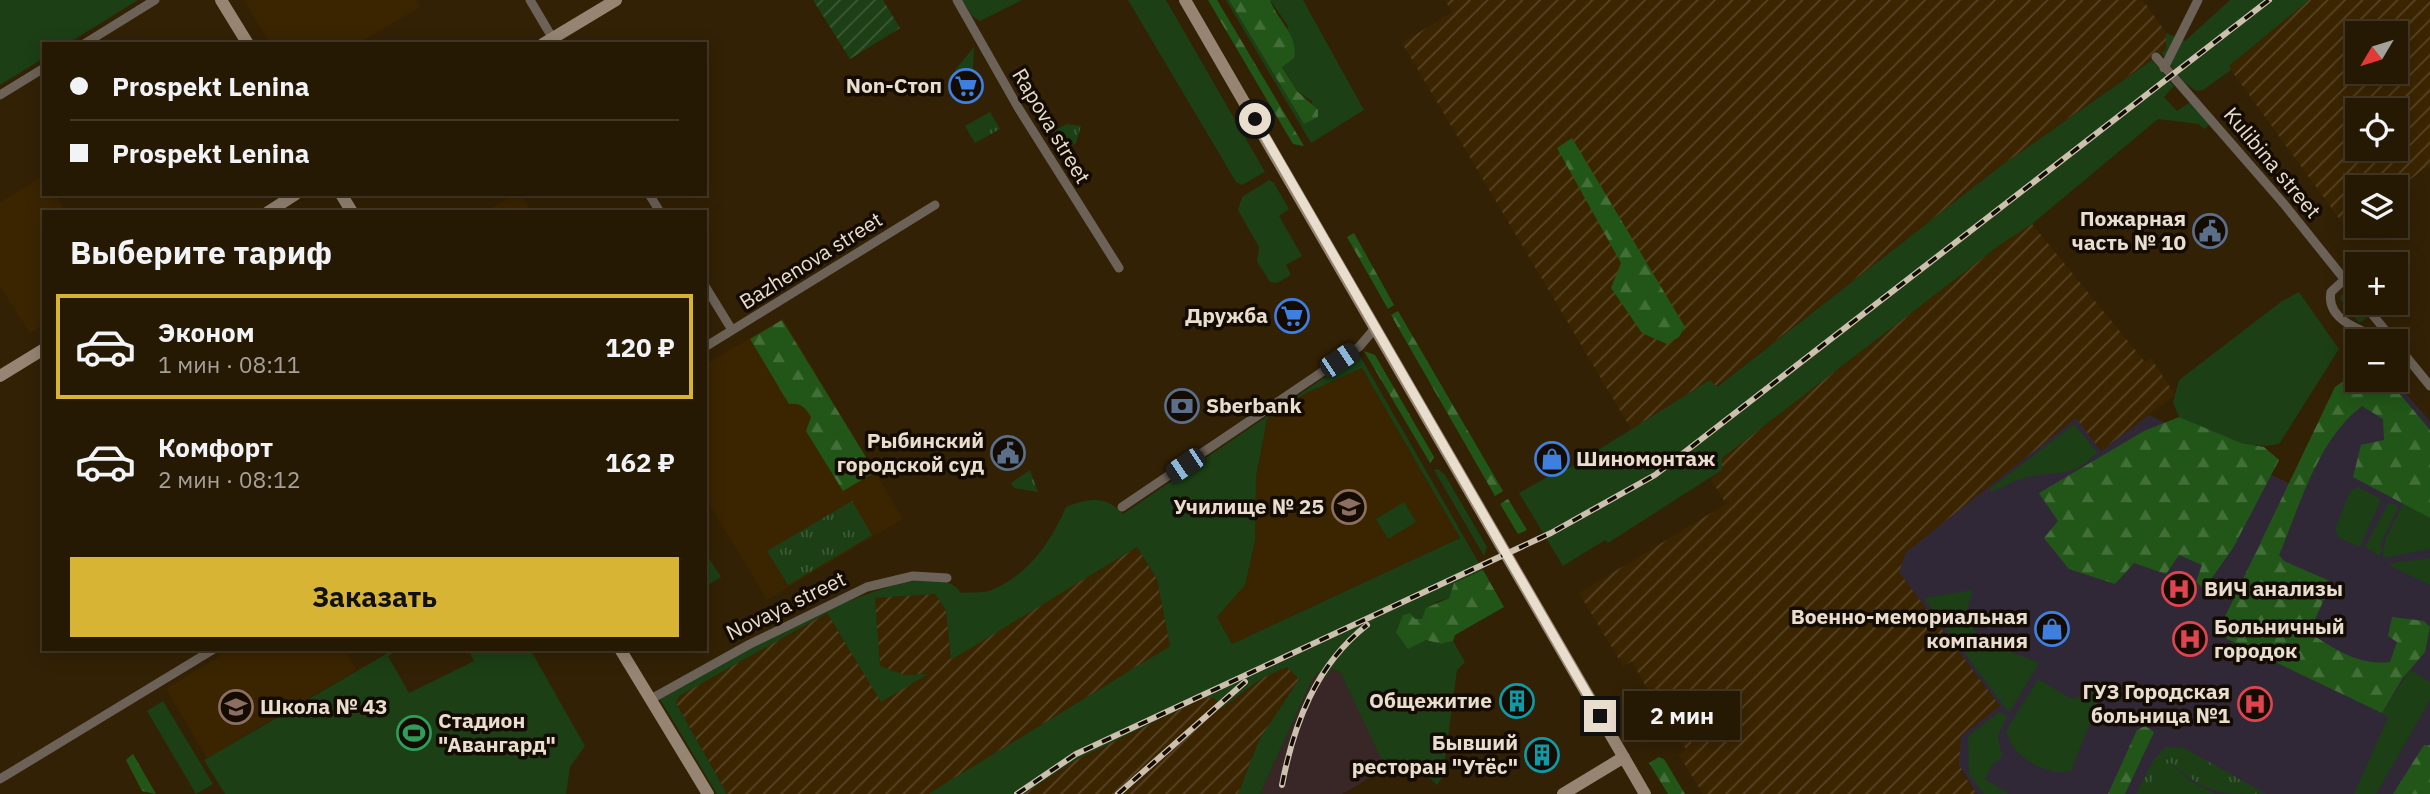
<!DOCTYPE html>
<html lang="ru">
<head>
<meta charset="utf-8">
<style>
  :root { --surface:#261904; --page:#2e220e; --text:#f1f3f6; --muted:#a4a09a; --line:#423826; --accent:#d8b434 }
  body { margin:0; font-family:"IBM Plex Sans",sans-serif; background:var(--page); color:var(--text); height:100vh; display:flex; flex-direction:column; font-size:26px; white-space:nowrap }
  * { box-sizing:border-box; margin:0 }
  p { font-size:23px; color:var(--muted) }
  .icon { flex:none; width:38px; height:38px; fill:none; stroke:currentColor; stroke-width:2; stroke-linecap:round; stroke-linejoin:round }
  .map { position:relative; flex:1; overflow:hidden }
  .panel { position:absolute; left:42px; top:210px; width:665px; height:441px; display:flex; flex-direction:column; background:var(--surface); border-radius:0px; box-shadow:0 4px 18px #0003,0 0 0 2px var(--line) }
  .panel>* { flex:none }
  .hud { position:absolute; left:42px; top:42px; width:665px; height:154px; border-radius:0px; box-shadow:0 4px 18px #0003,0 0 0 2px var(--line); display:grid; align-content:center; height:154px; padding:0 28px; background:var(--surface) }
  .needle { width:46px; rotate:232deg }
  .buttons { position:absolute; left:2345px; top:21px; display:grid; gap:14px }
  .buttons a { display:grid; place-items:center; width:63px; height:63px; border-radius:0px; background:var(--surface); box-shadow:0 4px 18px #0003,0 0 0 2px var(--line); font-size:35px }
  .end { position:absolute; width:32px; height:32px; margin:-16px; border:9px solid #e9ddce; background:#111; box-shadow:0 0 0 4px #111 }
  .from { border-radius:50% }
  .bubble { position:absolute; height:49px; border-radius:0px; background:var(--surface); box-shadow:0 4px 18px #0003,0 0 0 2px var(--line); font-size:23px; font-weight:700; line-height:49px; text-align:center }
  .car { position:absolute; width:21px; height:42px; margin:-21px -10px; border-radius:9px; box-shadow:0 0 5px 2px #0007; background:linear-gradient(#222 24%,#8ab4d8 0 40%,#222 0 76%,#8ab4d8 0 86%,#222 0) }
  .hud b { display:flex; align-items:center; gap:24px; height:66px; font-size:26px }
  .hud b+b { border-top:2px solid var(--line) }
  .hud i { width:18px; height:18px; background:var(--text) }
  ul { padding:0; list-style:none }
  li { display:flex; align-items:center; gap:21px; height:105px; margin:0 14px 10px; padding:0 14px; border:4px solid transparent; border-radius:0px }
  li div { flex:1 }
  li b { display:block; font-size:26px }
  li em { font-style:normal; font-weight:700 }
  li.selected { border-color:var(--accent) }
  li>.icon { width:63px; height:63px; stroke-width:1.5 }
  h2 { padding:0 28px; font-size:32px; line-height:84px }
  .button { display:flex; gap:14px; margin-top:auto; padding:14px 28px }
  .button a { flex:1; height:80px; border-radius:0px; background:var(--accent); color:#111; font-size:28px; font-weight:700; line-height:80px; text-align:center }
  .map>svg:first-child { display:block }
  .commercial { fill:#392626 }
  .industrial { fill:url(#industrial-furrows); fill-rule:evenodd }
  .built { fill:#3b2501 }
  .medical { fill:#312837 }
  .grass { fill:#1c3f16; fill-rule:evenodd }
  .forest { fill:url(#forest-firs) }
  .park { fill:url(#park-tufts) }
  .garden { fill:url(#garden-furrows) }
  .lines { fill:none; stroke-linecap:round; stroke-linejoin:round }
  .street { stroke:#6d6257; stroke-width:9 }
  .secondary { stroke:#968573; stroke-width:12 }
  .rail-casing { stroke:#cdc0af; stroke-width:6 }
  .rail { stroke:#140c03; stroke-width:3.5; stroke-dasharray:10; stroke-linecap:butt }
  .route { stroke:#e9ddce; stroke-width:9 }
  .labels { text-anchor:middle; stroke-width:7; stroke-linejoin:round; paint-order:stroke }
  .poi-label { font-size:21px; font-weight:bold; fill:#e9ddce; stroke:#140c03; text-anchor:end }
  .street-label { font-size:21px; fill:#e9ddce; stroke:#140c03 }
</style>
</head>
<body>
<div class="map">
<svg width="2430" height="794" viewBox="0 0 2430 794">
  <defs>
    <pattern id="industrial-furrows" width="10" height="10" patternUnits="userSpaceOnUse" patternTransform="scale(1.75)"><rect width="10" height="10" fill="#3b2501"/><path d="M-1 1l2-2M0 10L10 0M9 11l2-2" fill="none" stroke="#574425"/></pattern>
    <pattern id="forest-firs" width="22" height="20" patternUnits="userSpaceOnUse" patternTransform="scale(1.75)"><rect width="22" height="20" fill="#225618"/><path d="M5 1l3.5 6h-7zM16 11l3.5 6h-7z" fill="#426e38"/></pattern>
    <pattern id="park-tufts" width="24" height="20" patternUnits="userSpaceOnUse" patternTransform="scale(1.75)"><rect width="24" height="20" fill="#1c3f16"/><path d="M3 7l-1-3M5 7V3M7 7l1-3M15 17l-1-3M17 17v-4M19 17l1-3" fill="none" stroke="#3d5a37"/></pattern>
    <pattern id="garden-furrows" width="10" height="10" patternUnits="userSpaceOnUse" patternTransform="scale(1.75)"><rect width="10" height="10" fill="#1c3f16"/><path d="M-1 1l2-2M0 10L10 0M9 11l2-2" fill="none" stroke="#3d5a37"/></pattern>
  </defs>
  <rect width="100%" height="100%" fill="#322105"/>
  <path class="commercial" d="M1332 669 1340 672 1387 768 1342 794H1260L1311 682 1318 672 1326 677Z"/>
  <path class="industrial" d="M1445 0H2143L2166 33V49L1998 168 1716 387 1710 380 1631 429 1402 43 1452 12Z
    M2309 0H2430V168L2428 166 2396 190V187H2357V219L2346 228 2228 66ZM2357 33H2396V72H2357ZM2357 110H2396V149H2357Z
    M2032 224 2145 362 2151 358 2175 395 2101 451 2076 419 1899 572 2001 706 1961 771 1977 794H1703L1679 755 1686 749 1658 709 1632 661 1623 666 1579 593 1726 504 1711 479 1722 470V458L2001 244Z
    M1137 547 1157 579 1170 646 928 794H727L676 703 679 696 827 613 882 701 926 674 905 675 880 666 875 598 935 594 946 610 951 659Z
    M1287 667 1299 679 1259 740 1238 794H1024L1072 762 1203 698H1215L1223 707 1262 678Z"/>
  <path class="built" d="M244 0H417L420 7 357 44H270Z
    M43 176 44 194H55L66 212H44V325L30 333 0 287V202Z
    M514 194H521L532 212H485Z
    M783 318 903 519 767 600 705 497V365Z
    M1362 368 1460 538 1232 644 1217 617 1245 585 1255 541 1256 477 1267 419 1306 393Z
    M230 649H344L357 670 207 758 166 689Z"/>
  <path class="medical" d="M2357 366V380H2394L2430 421V794H1977L1959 765 1961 736 2000 706 1899 572 1906 552 2076 418 2101 451 2149 415 2292 485 2349 373Z"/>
  <path class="grass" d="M0 0H138L67 44H44V58L0 85Z
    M962 0H1022L980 21 972 16Z
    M1128 0H1166L1265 172 1242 185 1236 182Z
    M1226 0H1229L1304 124 1312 101 1297 91 1282 66 1288 26 1270 0H1303L1364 110 1311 143Z
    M2230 0H2309L2229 66 2231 70 2203 90 2196 91 2183 81 2161 53 2166 49V33L2185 41Z
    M974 47 973 70 956 72 955 70Z
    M2152 60 2174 86 2164 97 2177 111 2190 102 2210 124 2204 129 2199 124 2158 119 2032 224 2001 244 1722 458V470L1608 543 1605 540 1563 566 1519 493 1556 472 1558 475 1710 380 1717 387 1998 168Z
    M1269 180 1274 183 1289 209 1279 216 1302 256 1286 265 1291 275 1277 283 1270 282 1257 261 1259 247 1238 210 1242 197Z
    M2299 292 2339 349 2279 444C2244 452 2210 431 2179 417L2173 402 2179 380 2282 301Z
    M2349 293 2368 317 2359 323 2340 299 2341 295Z
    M1359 354 1483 570 1454 583 1449 598 1436 602 1422 619H1415L1413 645 1426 640 1441 644 1453 641 1465 662 1457 670 1443 776 1437 785 1412 760 1388 773 1340 672 1332 669 1326 677 1318 672 1311 682 1260 794H1238L1259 740 1299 679 1287 667 1262 678 1223 707 1214 698H1203L1072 762 1024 794H928L1170 646 1157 579 1137 547 951 660 946 610 935 594 875 598 880 666 905 675 928 674 881 702 827 613 679 696 676 703 727 794H717L660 699C703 675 926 538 961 593 969 592 981 593 989 591 1027 577 1051 542 1066 507 1087 498 1107 495 1123 514ZM1362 368 1460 538 1232 644 1217 617 1245 585 1255 541 1256 477 1267 419 1306 393Z
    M2074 424 2097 452C2076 477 2061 471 2032 476 2018 478 2004 487 1991 492L1990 489Z
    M1438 469 1445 475 1487 547 1484 556 1434 470Z
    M2358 487 2381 499 2360 547 2339 538 2335 529 2350 491Z
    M1404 502 1416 522 1388 539 1376 519Z
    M2389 502 2397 506V510L2380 545 2383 549 2379 556 2365 547Z
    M2403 504 2430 518V549L2383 558 2385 540Z
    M2430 558V585L2389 565 2393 563Z
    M1973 590 1965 616 1981 640 2039 663 2009 713 1924 598Z
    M384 649H400L388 656 409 693 474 661 468 649H530L585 746 570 767 566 794H225L204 760 386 654Z
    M2410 670 2430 682V700L2376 794H2354L2388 717 2382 713Z
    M2038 679 2072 699 2081 696 2091 685 2100 698 2071 771C2045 776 2012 757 2006 731Z
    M163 701 213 784 196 794 147 711Z
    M1999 712 2007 716 1998 735 2002 757 1991 766 1985 779 2009 794H1984L1969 774 1968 736Z
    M2170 762 2189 780 2215 794H2143L2159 770Z"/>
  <path class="forest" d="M1208 0H1217L1304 146 1293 144Z
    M1229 0H1270C1277 20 1299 35 1294 58L1282 67 1297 91 1318 110V117L1304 124Z
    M1572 138 1685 327 1679 337 1667 344 1642 333 1611 288 1621 263 1557 148Z
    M1354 233 1394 305 1388 309 1347 237Z
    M1398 311 1503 491 1495 496 1391 315Z
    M782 320 875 472 843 491 806 431 811 417C805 407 801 403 789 404L750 339Z
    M1364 351 1375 355 1434 457 1430 463Z
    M2357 371V380H2388L2430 430V518L2353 477 2361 445 2384 440 2383 419 2362 406C2318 439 2300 505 2279 555L2284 561 2332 582 2309 632C2333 649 2360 666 2390 662L2397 642 2388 636 2392 617 2424 621 2430 627 2425 652 2402 679 2382 713 2227 639 2222 623 2335 387Z
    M2179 417 2241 443 2264 447 2279 460 2233 548 2204 589 2196 582 2202 565 2179 555 2166 574 2134 563 2115 584 2069 569 2044 538 2058 521 2039 493 2144 431Z
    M1508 499 1527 530 1518 534 1500 504Z
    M1483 570 1504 607 1455 635 1453 641 1441 644 1426 640 1408 649 1396 632 1403 615 1410 613 1415 619H1422L1426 608 1449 598 1454 583Z
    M2145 726 2154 732 2125 794H2108L2137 730Z
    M2424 745H2430V794H2393Z
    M133 754 156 794 142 791 126 760Z
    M1659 757 1664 759 1685 794H1668L1649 763Z"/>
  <path class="park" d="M990 112 1000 129 975 143 965 126Z
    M1066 124 1081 126 1076 143 1066 149 1054 131Z
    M1030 470 1038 492 1014 488 1011 483Z
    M852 501 872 535 788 585 767 551Z
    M708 557 721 577 705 587V559Z
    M2165 747 2184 748 2266 794C2217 794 2207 794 2170 762L2159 770 2143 794H2136L2153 761Z"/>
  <path class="garden" d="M813 0H883L900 28 850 59Z"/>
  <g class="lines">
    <path class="street" d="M530 0 556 44
      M957 0 1019 109 1119 268
      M84 44 155 0
      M2156 57 2284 204 2357 295
      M2164 68 2198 0
      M0 95 44 68
      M649 194 660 212
      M2345 279 2331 292C2325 322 2367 332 2387 341
      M705 286 732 330
      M2363 303 2394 341
      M2396 344 2430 386
      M705 347 935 205
      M1122 507 1359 347 1376 327
      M651 699 750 644 867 587 913 576 947 578
      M0 779 214 649"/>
    <path class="secondary" d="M221 0 248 44
      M1185 0 1645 794
      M543 44 616 0
      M341 194 352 212
      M268 212 296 194
      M0 376 44 349
      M620 649 708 794
      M1563 794 1624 757"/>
    <g class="rail-casing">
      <path id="rail" d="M1282 785C1294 723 1316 665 1367 625
        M1017 794 1076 754 1551 533 1655 475 2269 0
        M1118 794 1245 682"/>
    </g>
    <use href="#rail" class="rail"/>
  </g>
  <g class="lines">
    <path class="route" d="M1255 119 1600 716"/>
  </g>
  <defs>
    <g id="supermarket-ring" transform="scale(1.75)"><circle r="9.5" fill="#140c03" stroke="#3f7fe0" stroke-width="1.5"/><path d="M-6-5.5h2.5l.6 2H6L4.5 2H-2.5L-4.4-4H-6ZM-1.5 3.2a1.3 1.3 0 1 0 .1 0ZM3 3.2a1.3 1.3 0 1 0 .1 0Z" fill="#3f7fe0"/></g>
    <g id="civic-ring" transform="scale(1.75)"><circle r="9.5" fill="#140c03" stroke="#5c6f8a" stroke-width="1.5"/><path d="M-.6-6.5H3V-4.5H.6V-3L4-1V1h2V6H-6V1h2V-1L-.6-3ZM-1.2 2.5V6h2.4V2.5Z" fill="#5c6f8a"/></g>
    <g id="bank-ring" transform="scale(1.75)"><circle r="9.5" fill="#140c03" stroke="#5c6f8a" stroke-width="1.5"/><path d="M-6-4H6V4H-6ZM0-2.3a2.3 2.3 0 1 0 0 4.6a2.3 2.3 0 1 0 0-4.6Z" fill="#5c6f8a"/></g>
    <g id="shop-ring" transform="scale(1.75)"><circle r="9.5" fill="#140c03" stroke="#3f7fe0" stroke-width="1.5"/><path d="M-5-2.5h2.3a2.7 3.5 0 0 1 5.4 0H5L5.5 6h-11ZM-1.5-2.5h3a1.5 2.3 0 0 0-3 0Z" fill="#3f7fe0"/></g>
    <g id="university-ring" transform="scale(1.75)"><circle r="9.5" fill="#140c03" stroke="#8d6e63" stroke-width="1.5"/><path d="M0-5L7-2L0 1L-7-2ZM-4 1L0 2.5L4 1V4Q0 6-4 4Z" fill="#8d6e63"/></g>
    <g id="hospital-ring" transform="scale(1.75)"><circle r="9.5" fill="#140c03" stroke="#e0444e" stroke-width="1.5"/><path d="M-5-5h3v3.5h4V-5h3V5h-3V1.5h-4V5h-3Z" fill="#e0444e"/></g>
    <g id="building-ring" transform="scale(1.75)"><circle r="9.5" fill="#140c03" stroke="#0f9aa8" stroke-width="1.5"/><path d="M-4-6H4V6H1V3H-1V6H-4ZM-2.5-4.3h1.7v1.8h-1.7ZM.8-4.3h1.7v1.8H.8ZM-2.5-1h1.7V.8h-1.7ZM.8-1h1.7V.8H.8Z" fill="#0f9aa8"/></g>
    <g id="school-ring" transform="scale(1.75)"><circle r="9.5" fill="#140c03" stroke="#8d6e63" stroke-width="1.5"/><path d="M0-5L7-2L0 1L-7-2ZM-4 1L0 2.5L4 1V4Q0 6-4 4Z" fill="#8d6e63"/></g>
    <g id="stadium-ring" transform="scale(1.75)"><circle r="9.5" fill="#140c03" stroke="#2e9e5b" stroke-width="1.5"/><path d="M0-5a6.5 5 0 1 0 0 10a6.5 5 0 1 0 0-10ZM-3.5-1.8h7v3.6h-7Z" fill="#2e9e5b"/></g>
  </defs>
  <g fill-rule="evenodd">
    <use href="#supermarket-ring" x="966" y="86"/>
    <use href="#civic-ring" x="2210" y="231"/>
    <use href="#supermarket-ring" x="1292" y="316"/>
    <use href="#bank-ring" x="1182" y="406"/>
    <use href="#civic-ring" x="1008" y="453"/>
    <use href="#shop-ring" x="1552" y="459"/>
    <use href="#university-ring" x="1349" y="507"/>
    <use href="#hospital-ring" x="2179" y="589"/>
    <use href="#shop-ring" x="2052" y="629"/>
    <use href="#hospital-ring" x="2190" y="639"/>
    <use href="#building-ring" x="1517" y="701"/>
    <use href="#hospital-ring" x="2255" y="704"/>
    <use href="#school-ring" x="236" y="707"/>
    <use href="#stadium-ring" x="414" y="733"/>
    <use href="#building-ring" x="1542" y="755"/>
  </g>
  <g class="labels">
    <g class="poi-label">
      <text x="942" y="93">Non-Стоп</text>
      <text x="2186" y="226">Пожарная<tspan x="2186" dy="24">часть № 10</tspan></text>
      <text x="1268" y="323">Дружба</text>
      <text x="1206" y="413" text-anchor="start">Sberbank</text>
      <text x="984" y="448">Рыбинский<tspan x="984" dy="24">городской суд</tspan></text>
      <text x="1576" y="466" text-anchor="start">Шиномонтаж</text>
      <text x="1324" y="514">Училище № 25</text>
      <text x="2204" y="596" text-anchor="start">ВИЧ анализы</text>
      <text x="2028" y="624">Военно-мемориальная<tspan x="2028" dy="24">компания</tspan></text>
      <text x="2214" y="634" text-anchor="start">Больничный<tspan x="2214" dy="24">городок</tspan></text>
      <text x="2230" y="699">ГУЗ Городская<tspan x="2230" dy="24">больница №1</tspan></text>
      <text x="1492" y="708">Общежитие</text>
      <text x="260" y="714" text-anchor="start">Школа № 43</text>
      <text x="438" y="728" text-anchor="start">Стадион<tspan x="438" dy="24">"Авангард"</tspan></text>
      <text x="1518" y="750">Бывший<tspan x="1518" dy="24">ресторан "Утёс"</tspan></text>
    </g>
    <g class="street-label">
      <text transform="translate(1051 126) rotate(59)" y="7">Rapova street</text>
      <text transform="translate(2272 163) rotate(50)" y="7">Kulibina street</text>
      <text transform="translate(811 261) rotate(-32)" y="7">Bazhenova street</text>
      <text transform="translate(786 606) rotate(-26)" y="7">Novaya street</text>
    </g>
  </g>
</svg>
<div class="buttons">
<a><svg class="needle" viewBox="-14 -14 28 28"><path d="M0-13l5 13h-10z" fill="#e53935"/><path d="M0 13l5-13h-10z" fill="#a4a09a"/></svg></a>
<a><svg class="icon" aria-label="locate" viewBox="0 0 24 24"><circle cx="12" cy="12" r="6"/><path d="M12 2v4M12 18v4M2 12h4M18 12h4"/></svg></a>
<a><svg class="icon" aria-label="layers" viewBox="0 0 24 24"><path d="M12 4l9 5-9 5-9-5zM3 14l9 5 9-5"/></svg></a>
<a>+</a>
<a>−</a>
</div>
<i class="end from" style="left:1255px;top:119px"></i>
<i class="end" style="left:1600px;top:716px"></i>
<div class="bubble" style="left:1624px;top:691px;width:116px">2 мин</div>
<i class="car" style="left:1339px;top:360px;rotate:56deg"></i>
<i class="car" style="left:1185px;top:465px;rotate:236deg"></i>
<div class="hud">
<b><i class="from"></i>Prospekt Lenina</b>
<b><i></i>Prospekt Lenina</b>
</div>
<section class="panel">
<h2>Выберите тариф</h2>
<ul>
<li class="selected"><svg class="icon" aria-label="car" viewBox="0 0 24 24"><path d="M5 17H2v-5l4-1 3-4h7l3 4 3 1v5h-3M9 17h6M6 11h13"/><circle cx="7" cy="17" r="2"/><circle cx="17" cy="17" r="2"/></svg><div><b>Эконом</b><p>1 мин · 08:11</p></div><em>120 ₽</em></li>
<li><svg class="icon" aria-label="car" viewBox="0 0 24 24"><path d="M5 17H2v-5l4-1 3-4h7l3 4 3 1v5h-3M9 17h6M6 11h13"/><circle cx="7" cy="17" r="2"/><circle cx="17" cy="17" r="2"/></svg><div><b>Комфорт</b><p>2 мин · 08:12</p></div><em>162 ₽</em></li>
</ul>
<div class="button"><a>Заказать</a></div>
</section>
</div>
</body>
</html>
